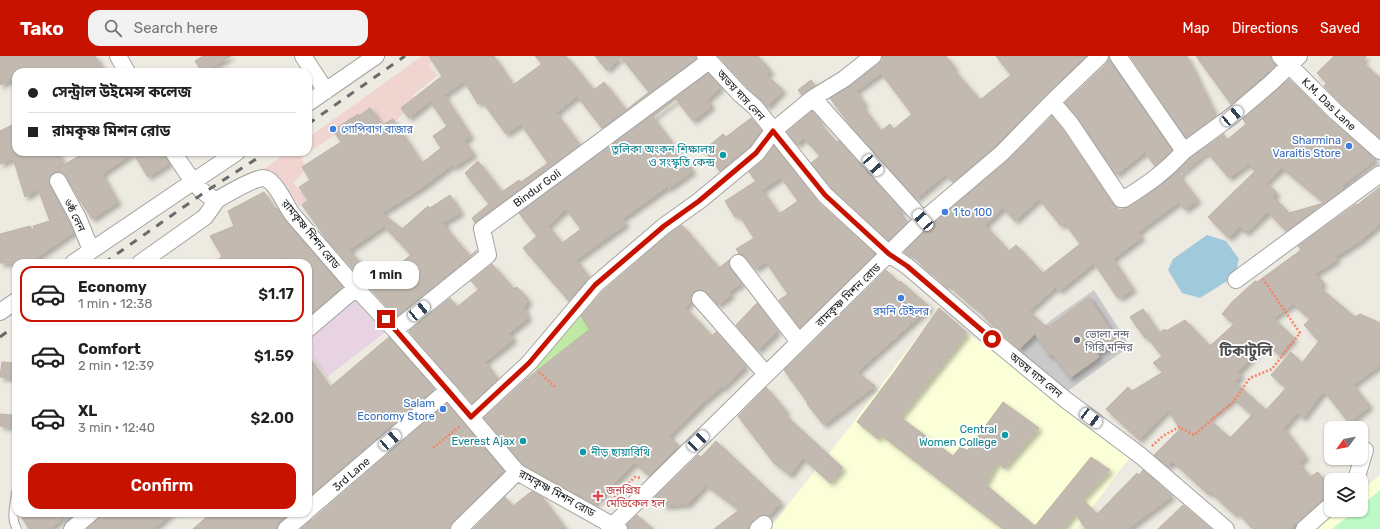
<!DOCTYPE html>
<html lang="en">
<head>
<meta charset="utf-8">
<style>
  :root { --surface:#fff; --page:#f2f2f2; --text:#222; --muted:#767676; --line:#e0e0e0; --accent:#c71200 }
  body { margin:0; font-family:Rubik,"Noto Sans Bengali",sans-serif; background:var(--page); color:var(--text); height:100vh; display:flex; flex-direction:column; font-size:15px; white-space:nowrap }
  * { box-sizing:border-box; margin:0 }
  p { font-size:13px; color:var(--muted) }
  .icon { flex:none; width:22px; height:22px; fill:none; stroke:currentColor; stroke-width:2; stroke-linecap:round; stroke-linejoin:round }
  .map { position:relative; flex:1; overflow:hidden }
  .panel { position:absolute; left:12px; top:203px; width:300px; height:258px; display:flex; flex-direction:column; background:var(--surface); border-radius:12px; box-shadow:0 1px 3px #0004 }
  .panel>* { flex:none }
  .guide { position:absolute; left:12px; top:12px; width:300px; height:88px; border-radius:12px; box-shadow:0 1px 3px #0004; display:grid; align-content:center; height:88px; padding:0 16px; background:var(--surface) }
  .needle { width:26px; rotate:237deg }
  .controls { position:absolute; left:1324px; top:365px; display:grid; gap:8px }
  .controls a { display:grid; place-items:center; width:44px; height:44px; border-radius:8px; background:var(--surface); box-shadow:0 1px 3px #0004; font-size:20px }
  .end { position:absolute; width:18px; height:18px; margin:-9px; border:5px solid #c71200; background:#fff; box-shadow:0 0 0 2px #fff }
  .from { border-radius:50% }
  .bubble { position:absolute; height:28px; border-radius:12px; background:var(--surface); box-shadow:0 1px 3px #0004; font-size:13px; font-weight:600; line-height:28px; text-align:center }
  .car { position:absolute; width:12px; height:24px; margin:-12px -6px; border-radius:5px; box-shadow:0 0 3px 1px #0007; background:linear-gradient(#fff 24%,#345 0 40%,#fff 0 76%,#345 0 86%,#fff 0) }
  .guide b { display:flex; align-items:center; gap:14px; height:38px; font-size:15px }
  .guide b+b { border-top:1px solid var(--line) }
  .guide i { width:10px; height:10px; background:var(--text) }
  ul { padding:7px 0 0; list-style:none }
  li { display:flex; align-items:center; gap:12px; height:56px; margin:0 8px 6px; padding:0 8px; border:2px solid transparent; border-radius:12px }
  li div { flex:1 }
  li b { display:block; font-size:15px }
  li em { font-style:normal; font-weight:600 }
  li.on { border-color:var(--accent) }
  li>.icon { width:36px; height:36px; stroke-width:1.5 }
  .action { display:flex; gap:8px; margin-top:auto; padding:8px 16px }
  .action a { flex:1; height:46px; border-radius:12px; background:var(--accent); color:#fff; font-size:16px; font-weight:600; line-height:46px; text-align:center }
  header { display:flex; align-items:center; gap:24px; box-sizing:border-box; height:56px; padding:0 20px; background:var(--accent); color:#fff }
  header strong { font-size:19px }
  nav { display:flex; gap:22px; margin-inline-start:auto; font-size:14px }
  .search { width:280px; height:36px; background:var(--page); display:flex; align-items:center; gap:10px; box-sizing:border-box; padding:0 14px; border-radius:12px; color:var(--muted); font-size:15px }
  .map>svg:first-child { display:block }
  .commercial { fill:#efd4d0 }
  .industrial { fill:#e7d3e1 }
  .education { fill:#fbffd8 }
  .religious { fill:#cacaca }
  .grass { fill:#c0e9a6 }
  .park { fill:#bcf9c7 }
  .water { fill:#a1c9dc }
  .building { fill:#c2bab1; stroke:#bfb2a4; fill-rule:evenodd; filter:url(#shadow) }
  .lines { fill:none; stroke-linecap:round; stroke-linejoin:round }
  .service-casing { stroke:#a3a3a3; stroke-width:10 }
  .minor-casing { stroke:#a3a3a3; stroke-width:18 }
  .path { stroke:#fa8265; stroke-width:2.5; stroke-dasharray:2 2; stroke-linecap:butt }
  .service { stroke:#fff; stroke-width:8 }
  .minor { stroke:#fff; stroke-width:16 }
  .rail { stroke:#6a6a6a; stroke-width:3; stroke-dasharray:8 8; stroke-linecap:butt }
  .route { stroke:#c71200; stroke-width:5 }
  .shop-dot { fill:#3f7fe0; stroke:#fff; stroke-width:1.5 }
  .culture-dot { fill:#0f9aa8; stroke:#fff; stroke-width:1.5 }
  .worship-dot { fill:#6b7280; stroke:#fff; stroke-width:1.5 }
  .health-dot { fill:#e0444e; stroke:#fff; stroke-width:1.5 }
  .labels { text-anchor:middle; stroke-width:3.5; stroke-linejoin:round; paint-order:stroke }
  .street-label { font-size:11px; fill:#1c1c1c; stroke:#fff }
  .shop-label { font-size:11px; fill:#366cbe; stroke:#fff; text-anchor:start }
  .culture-label { font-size:11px; fill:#0d838f; stroke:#fff; text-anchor:end }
  .worship-label { font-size:11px; fill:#5b616d; stroke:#fff; text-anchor:start }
  .health-label { font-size:11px; fill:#be3a42; stroke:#fff; text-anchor:start }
  .district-label { font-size:15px; font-weight:bold; fill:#4f4f4f; stroke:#fff }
</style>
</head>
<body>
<header>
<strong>Tako</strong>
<div class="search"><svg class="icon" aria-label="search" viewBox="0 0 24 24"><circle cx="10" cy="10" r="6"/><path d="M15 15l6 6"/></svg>Search here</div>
<nav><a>Map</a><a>Directions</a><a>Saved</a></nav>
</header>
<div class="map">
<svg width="1380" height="473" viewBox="0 0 1380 473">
  <defs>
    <filter id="shadow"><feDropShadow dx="3.5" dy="3.5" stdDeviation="2" flood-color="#0004"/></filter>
  </defs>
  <rect width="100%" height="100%" fill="#edeae1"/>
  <path class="commercial" d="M422 0H439L428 8 437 20 413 39 414 48 383 76 358 64 301 101 306 112 294 127 307 144 300 151 274 118 261 115 288 96H308V82Z"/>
  <path class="industrial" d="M354 236 388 274 327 321 308 295V277Z"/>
  <path class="education" d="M939 252 967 277 1133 397 1076 473H767L771 470 850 371Z
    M1380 419V473H1317L1339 454H1361V435Z"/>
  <path class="religious" d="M1094 234 1130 290 1065 337 1019 293 1051 264Z"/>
  <path class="grass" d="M575 253 591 273 537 315 529 307Z"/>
  <path class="park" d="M1380 434V473H1332L1356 454H1361V450Z"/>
  <path class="water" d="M1207 179 1226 185 1239 203 1235 220 1200 242 1182 237 1168 214 1173 203Z"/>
  <path class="building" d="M0 0H95L106 16H16V21L0 29Z
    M203 0H231L204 16H202L195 5Z
    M429 0H494L513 29 542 8 535 0H566L594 34 604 26 626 54 649 36 621 1 607 14 595 0H696V3L602 72 577 40 556 57 580 89 475 167 472 162 489 148 465 117 478 105 502 136 519 124 521 126 548 107 521 68 506 78 482 45 478 48 464 25 444 39 471 80 464 85 474 98 454 111 452 109 423 131 382 157 402 173 428 150 430 152 450 139 461 156 443 167 447 171 446 172 470 200 477 194V195L396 261 328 185 302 149 308 144 299 131 310 124 302 111 341 86 333 74 358 58 359 60 370 52 382 69 393 63 422 107 441 92 433 80 447 70 430 45 409 62 401 52 442 20ZM384 170 411 199 381 222 369 206 363 210 349 194Z
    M718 0H758L771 15 766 19 783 34 767 51 761 44 747 31Z
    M882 0H946L955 12 953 13 980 44 1011 19 996 0H1086L996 90 953 126 946 118 916 143 850 69 830 42 850 30 879 7 882 4ZM881 17 912 58 894 73 890 68 881 75 862 50 865 48 856 35Z
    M1130 0H1187L1216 60 1186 82Z
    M1196 0H1271V3L1276 9 1231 48Z
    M1334 0H1366L1362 6 1380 22V82L1342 48 1324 30 1327 27 1317 17Z
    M1109 3 1172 94 1155 110 1145 96 1116 119 1078 62 1065 47 1107 7Z
    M708 17 721 31 707 44 712 50 693 65 676 43 653 61 693 115 669 132 667 131 622 163 626 168 576 204 589 221 569 245 523 192 537 180 519 157ZM566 153 581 173 562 187 548 170Z
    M1289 23 1328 62 1376 103 1342 130 1344 132 1286 175 1268 156 1246 177 1240 171 1229 182 1208 161 1255 115 1248 108 1229 122 1207 96 1179 119 1198 144 1185 154 1179 146 1138 176 1142 181 1113 203 1133 233 1122 241H1117L1094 207 1059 235 1056 231 1029 255 1047 272 1089 241 1118 285 1097 298 1099 301 1070 322 1052 298 1050 300 1035 278 1019 293 993 270 976 252 975 253 948 229 946 231 931 216 930 217 911 198 909 200 904 196 929 171 1008 104 1052 60 1062 73 1113 148 1119 154 1129 151 1154 134 1176 116 1190 102 1224 78 1227 84 1246 68 1243 63ZM1282 112 1324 147 1289 157 1273 141 1277 137 1266 127ZM1039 143 1061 170 1065 167 1080 188 1043 217 1016 189 1009 195 985 169 1003 152 1015 165Z
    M811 24 815 30 802 39 798 34Z
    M812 55 821 66 820 67 836 86 839 85 902 155 899 157 908 166 888 185 832 133 811 107 820 100 804 82 797 89 787 76Z
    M751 62 762 75 750 90 720 115 704 94 723 78 726 81Z
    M16 67V96H58L64 107 57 110 58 112 86 96H164L169 107 167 108V109L148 121 133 97 102 118 118 146 92 163 79 143 66 120 58 113 59 116H54L50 120 49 125 50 129 74 176 29 207H0V178L30 170 35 177 33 170 50 165 38 133 25 141 13 102 0 108V75Z
    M774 90 818 146 875 198 800 272 779 244 788 238 766 206 755 213 745 201 738 198 739 197 736 193 754 182 739 159 735 161 725 145 756 125 749 116 763 104ZM781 121 798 145 779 158 762 134Z
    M1380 131V168L1360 185 1335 201 1337 204 1315 218 1324 227 1319 231 1355 261 1360 258 1378 266 1380 268V309L1353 329 1370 350 1349 367 1324 335 1303 362 1297 357 1284 372 1306 401 1299 407 1310 421 1318 416 1331 433V437L1289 473H1253L1237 456 1235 459 1210 436 1208 438 1173 406 1168 411 1154 399 1180 373 1168 354 1139 384 1106 353 1128 331 1132 335 1163 316 1153 307 1162 300 1147 281 1145 282 1130 261 1143 253 1159 277 1165 273 1166 275 1185 264 1210 290 1234 268 1222 258 1232 246 1255 225 1257 226 1301 194 1298 190 1356 148 1357 149ZM1293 248 1310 263 1304 269 1319 285 1302 307 1291 296 1271 319 1286 332 1266 354 1235 326 1241 320 1238 316 1266 287 1279 299 1294 282 1273 262ZM1234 343 1252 359 1230 382 1209 363Z
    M264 136 275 153 277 152 285 164 343 231 308 261V207H291L286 202 280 207H214L222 200 210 180 234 170 228 155Z
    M682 169 719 212 729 204V209L730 212 742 227 729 236 731 239 718 249 705 235 698 234 693 236 691 240V246L685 251 712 280 716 276 746 310 723 332 722 331 705 345 669 380 679 390 649 420 635 407 594 448 523 409 484 362 525 324 590 273 581 260 602 236 670 177Z
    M492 208 514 233 517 231 529 244 524 251 528 262 509 277 514 283 485 306 498 323 472 347 409 275 450 242 457 251 479 233 471 225Z
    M886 214 899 227 900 225 930 251 857 316 875 330 824 369 807 348 808 347 784 314Z
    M757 247 778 275 758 295 736 269Z
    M939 252 967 277 900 361 953 400 961 390 967 395 1003 346 1039 372 1004 412 997 406 985 428 1035 470 1091 401 1110 414 1082 443 1097 458 1137 417 1139 419 1143 414 1172 440 1128 473H1086L1075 457 1062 473H1003L881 379 878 383 857 366 895 315Z
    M389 281 434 333 308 441V299L330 331Z
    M2 306 14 307 12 322 0 321Z
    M766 331 787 356 784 358 843 412 830 427 803 402 790 419 774 407 738 360Z
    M447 347 504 415 452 466 450 473H301Z
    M0 358 12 359 11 371 0 370Z
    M716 385 781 446 769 460 762 459 752 466 749 473H714L739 454 706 429 688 448 665 450 655 441 698 399 701 401Z
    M532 435 542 441 566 473H473L505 441 513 450Z
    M1183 449 1211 473H1158Z
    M19 457H76L67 465 64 461 50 473H29Z
    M100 457H172L153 473H87L97 464Z
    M211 457H290L280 466 277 473H193Z
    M637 459 653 473H628L627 468Z"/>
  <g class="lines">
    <g class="service-casing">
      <path id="service" d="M16 437C15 449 10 462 17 473"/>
    </g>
    <g class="minor-casing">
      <path id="minor" d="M118 0 127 16
        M303 0 326 35
        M705 0 740 38 755 51 825 139 889 198 907 210 992 283 1066 344 1141 400 1226 473
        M1118 0 1184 95 1232 60 1271 27 1299 0
        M1280 0 1335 55 1380 95
        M813 42 923 164
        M1052 46 1070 67 1121 143H1124C1148 128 1165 116 1184 95
        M308 47 376 0
        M173 96C185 113 196 136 217 144 227 138 252 123 263 122 266 122 269 124 271 126 280 134 285 148 292 158L356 232 395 274 448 334 517 416 619 473
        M58 125 78 162 91 194
        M73 207 237 96
        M140 207 205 161 217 144
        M738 207 799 286
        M1236 224 1380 118
        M700 243 766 318
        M0 256 16 245
        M308 273 356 232
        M395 274 488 199 482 173 709 5
        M471 361 529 307 595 229 664 170 699 145 757 97 773 75 813 42 844 23 873 0
        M1356 424 1365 394
        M308 454 448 334
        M72 473 91 457
        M286 473 305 457
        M459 473 517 416
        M609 473 923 164 1002 97 1052 46 1100 0
        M758 473 764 468
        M1304 473 1331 449"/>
    </g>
    <path class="path" d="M539 316 556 332
      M1152 390 1163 380 1179 371 1194 379 1233 346 1250 322 1272 313 1300 277 1263 223
      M433 392 460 370
      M605 449 635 421 641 422"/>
    <use href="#service" class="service"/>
    <use href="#minor" class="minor"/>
    <path class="rail" d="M308 68 405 0
      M104 207 205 136 267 96
      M0 281 16 269"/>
  </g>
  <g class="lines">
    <path class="route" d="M386 263 471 361 529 307 595 229 664 170 699 145 756 97 773 75 825 139 889 198 907 210 992 283"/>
  </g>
  <g class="shop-dot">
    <circle cx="333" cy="73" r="4"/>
    <circle cx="1349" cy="90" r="4"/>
    <circle cx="945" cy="156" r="4"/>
    <circle cx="901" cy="242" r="4"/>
    <circle cx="443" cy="353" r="4"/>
  </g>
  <g class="culture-dot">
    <circle cx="723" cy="99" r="4"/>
    <circle cx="1005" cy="379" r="4"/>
    <circle cx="523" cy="385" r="4"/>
    <circle cx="583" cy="396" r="4"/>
  </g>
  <circle class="worship-dot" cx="1077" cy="284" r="4"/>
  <path class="health-dot" d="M596 434h4v4h4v4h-4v4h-4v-4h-4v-4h4z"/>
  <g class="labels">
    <g class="street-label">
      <text transform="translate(741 39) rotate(47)" y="4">অভয় দাস লেন</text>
      <text transform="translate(1329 48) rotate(44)" y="4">K.M. Das Lane</text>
      <text transform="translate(537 132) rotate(-36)" y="4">Bindur Goli</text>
      <text transform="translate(75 159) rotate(65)" y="4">৬ষ্ঠ লেন</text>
      <text transform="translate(311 178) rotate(51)" y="4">রামকৃষ্ণ মিশন রোড</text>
      <text transform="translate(848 239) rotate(-44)" y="4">রামকৃষ্ণ মিশন রোড</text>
      <text transform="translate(1036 319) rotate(39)" y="4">অভয় দাস লেন</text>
      <text transform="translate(351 418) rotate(-41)" y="4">3rd Lane</text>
      <text transform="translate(557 437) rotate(29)" y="4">রামকৃষ্ণ মিশন রোড</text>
    </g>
    <g class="shop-label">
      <text x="341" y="77">গোপিবাগ বাজার</text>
      <text x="1341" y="88" text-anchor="end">Sharmina<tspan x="1341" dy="13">Varaitis Store</tspan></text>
      <text x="953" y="160">1 to 100</text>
      <text x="901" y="259" text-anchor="middle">রমনি টেইলর</text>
      <text x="435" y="351" text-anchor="end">Salam<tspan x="435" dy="13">Economy Store</tspan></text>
    </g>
    <g class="culture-label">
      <text x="715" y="97">তুলিকা অংকন শিক্ষালয়<tspan x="715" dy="13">ও সংস্কৃতি কেন্দ্র</tspan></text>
      <text x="997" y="377">Central<tspan x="997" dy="13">Women College</tspan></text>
      <text x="515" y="389">Everest Ajax</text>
      <text x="591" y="400" text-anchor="start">নীড় ছায়াবিথি</text>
    </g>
    <g class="worship-label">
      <text x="1085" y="282">ভোলা নন্দ<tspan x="1085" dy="13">গিরি মন্দির</tspan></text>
    </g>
    <g class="health-label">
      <text x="606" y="438">জনপ্রিয়<tspan x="606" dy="13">মেডিকেল হল</tspan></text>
    </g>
    <g class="district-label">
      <text x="1246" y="300">টিকাটুলি</text>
    </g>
  </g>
</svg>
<div class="controls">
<a><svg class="needle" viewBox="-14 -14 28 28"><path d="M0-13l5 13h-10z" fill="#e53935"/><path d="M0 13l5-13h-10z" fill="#767676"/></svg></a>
<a><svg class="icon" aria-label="layers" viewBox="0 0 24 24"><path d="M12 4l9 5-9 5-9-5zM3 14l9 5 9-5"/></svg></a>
</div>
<i class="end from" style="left:992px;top:283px"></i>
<i class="end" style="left:386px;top:263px"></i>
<div class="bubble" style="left:353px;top:205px;width:66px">1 min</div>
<i class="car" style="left:1232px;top:60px;rotate:50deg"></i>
<i class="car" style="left:873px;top:109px;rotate:138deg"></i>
<i class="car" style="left:923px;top:164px;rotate:318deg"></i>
<i class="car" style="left:419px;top:255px;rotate:51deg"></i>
<i class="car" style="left:1091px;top:362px;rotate:127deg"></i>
<i class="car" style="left:390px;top:384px;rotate:49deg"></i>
<i class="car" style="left:698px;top:385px;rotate:46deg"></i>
<div class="guide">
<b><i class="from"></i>সেন্ট্রাল উইমেন্স কলেজ</b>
<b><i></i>রামকৃষ্ণ মিশন রোড</b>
</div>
<section class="panel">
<ul>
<li class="on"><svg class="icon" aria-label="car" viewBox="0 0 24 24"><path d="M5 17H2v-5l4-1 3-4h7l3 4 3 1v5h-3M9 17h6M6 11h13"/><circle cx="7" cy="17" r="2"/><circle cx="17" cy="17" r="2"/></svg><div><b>Economy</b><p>1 min · 12:38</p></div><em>$1.17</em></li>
<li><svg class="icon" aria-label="car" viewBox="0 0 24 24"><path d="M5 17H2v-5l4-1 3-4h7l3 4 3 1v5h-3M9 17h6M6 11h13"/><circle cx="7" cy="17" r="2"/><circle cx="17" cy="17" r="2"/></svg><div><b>Comfort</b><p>2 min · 12:39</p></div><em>$1.59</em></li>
<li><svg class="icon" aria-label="car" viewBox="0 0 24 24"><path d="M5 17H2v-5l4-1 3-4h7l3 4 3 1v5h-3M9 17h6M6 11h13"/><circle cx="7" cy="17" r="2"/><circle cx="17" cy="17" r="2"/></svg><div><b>XL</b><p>3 min · 12:40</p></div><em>$2.00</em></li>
</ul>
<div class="action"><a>Confirm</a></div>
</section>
</div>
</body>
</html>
